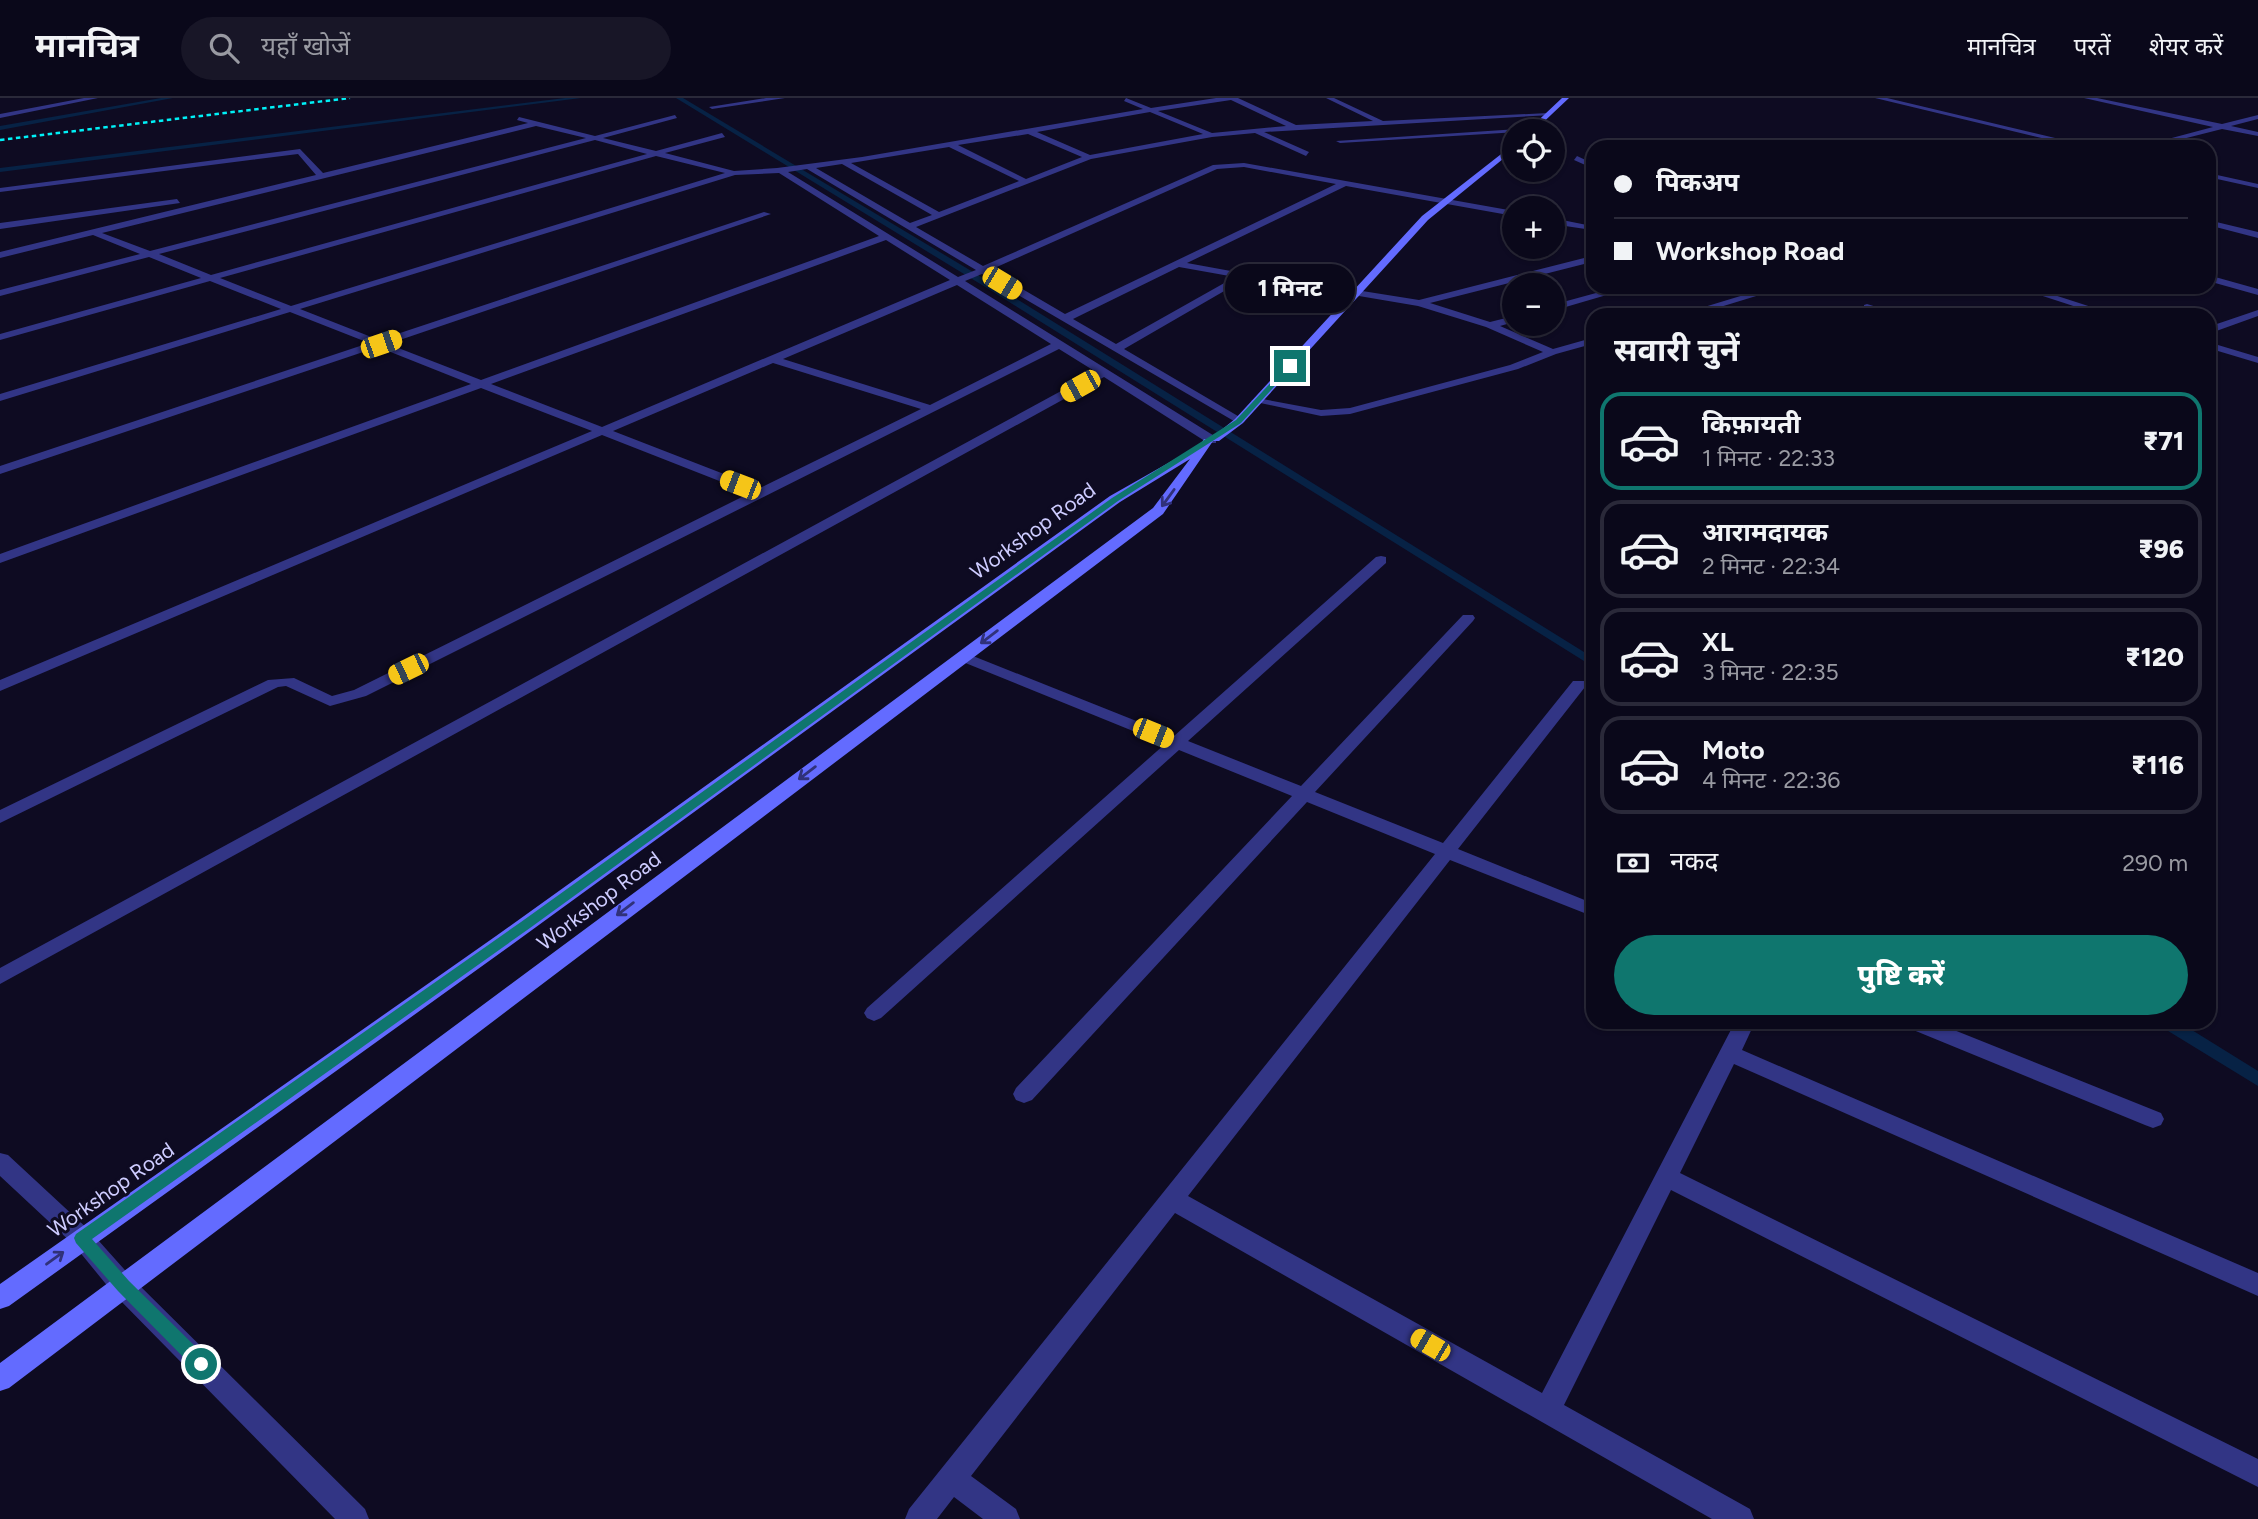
<!DOCTYPE html>
<html lang="hi">
<head>
<meta charset="utf-8">
<style>
  :root { --surface:#0a081a; --page:#181627; --text:#f1f3f6; --muted:#999aa2; --line:#2a2939; --accent:#0f766e }
  body { margin:0; font-family:Figtree,"Noto Sans Devanagari",sans-serif; background:var(--page); color:var(--text); height:100vh; display:flex; flex-direction:column; font-size:26px; white-space:nowrap }
  * { box-sizing:border-box; margin:0 }
  p { font-size:23px; color:var(--muted) }
  .icon { flex:none; width:38px; height:38px; fill:none; stroke:currentColor; stroke-width:2; stroke-linecap:round; stroke-linejoin:round }
  .map { position:relative; flex:1; overflow:hidden }
  .sheet { position:absolute; left:1586px; top:210px; width:630px; height:721px; display:flex; flex-direction:column; background:var(--surface); border-radius:21px; box-shadow:0 2px 5px #0004,0 0 0 2px var(--line) }
  .sheet>* { flex:none }
  .guide { position:absolute; left:1586px; top:42px; width:630px; height:154px; border-radius:21px; box-shadow:0 2px 5px #0004,0 0 0 2px var(--line); display:grid; align-content:center; height:154px; padding:0 28px; background:var(--surface) }
  .controls { position:absolute; left:1502px; top:21px; display:grid; gap:14px }
  .controls a { display:grid; place-items:center; width:63px; height:63px; border-radius:50%; background:var(--surface); box-shadow:0 2px 5px #0004,0 0 0 2px var(--line); font-size:35px }
  .end { position:absolute; width:32px; height:32px; margin:-16px; border:9px solid #0f766e; background:#fff; box-shadow:0 0 0 4px #fff }
  .from { border-radius:50% }
  .bubble { position:absolute; height:49px; border-radius:24px; background:var(--surface); box-shadow:0 2px 5px #0004,0 0 0 2px var(--line); font-size:23px; font-weight:800; line-height:49px; text-align:center }
  .car { position:absolute; width:21px; height:42px; margin:-21px -10px; border-radius:9px; box-shadow:0 0 5px 2px #0007; background:linear-gradient(#f5c518 24%,#345 0 40%,#f5c518 0 76%,#345 0 86%,#f5c518 0) }
  .guide b { display:flex; align-items:center; gap:24px; height:66px; font-size:26px }
  .guide b+b { border-top:2px solid var(--line) }
  .guide i { width:18px; height:18px; background:var(--text) }
  ul { padding:0; list-style:none }
  li { display:flex; align-items:center; gap:21px; height:98px; margin:0 14px 10px; padding:0 14px; border:4px solid var(--line); border-radius:21px }
  li div { flex:1 }
  li b { display:block; font-size:26px }
  li em { font-style:normal; font-weight:800 }
  li.current { border-color:var(--accent) }
  li>.icon { width:63px; height:63px; stroke-width:1.5 }
  h2 { padding:0 28px; font-size:32px; line-height:84px }
  .pay { display:flex; align-items:center; gap:18px; height:77px; padding:0 28px; font-size:26px }
  .pay p { margin-inline-start:auto }
  .action { display:flex; gap:14px; margin-top:auto; padding:14px 28px }
  .action a { flex:1; height:80px; border-radius:42px; background:var(--accent); color:#fff; font-size:28px; font-weight:800; line-height:80px; text-align:center }
  header { display:flex; align-items:center; gap:42px; box-sizing:border-box; height:98px; padding:0 35px; background:var(--surface); border-bottom:2px solid var(--line) }
  header strong { font-size:33px }
  nav { display:flex; gap:38px; margin-inline-start:auto; font-size:24px }
  .search { width:490px; height:63px; background:var(--page); display:flex; align-items:center; gap:18px; box-sizing:border-box; padding:0 24px; border-radius:38px; color:var(--muted); font-size:26px }
  .map>svg:first-child { display:block }
  .lines { fill:none; stroke-linecap:round; stroke-linejoin:round }
  .stream { fill:#072245; fill-rule:evenodd }
  .minor { fill:#323585; fill-rule:evenodd }
  .tertiary { fill:#323585; fill-rule:evenodd }
  .secondary { fill:#636bff; fill-rule:evenodd }
  .rail { stroke:#00f1f7; stroke-width:2.5; stroke-dasharray:4.5 3.5; stroke-linecap:butt }
  .oneway { stroke:#30317a }
  .route { fill:#0f766e }
  .labels { text-anchor:middle; stroke-width:6; stroke-linejoin:round; paint-order:stroke }
  .street-label { font-size:21px; fill:#ceccff; stroke:#0e0b22 }
</style>
</head>
<body>
<header>
<strong>मानचित्र</strong>
<div class="search"><svg class="icon" aria-label="search" viewBox="0 0 24 24"><circle cx="10" cy="10" r="6"/><path d="M15 15l6 6"/></svg>यहाँ खोजें</div>
<nav><a>मानचित्र</a><a>परतें</a><a>शेयर करें</a></nav>
</header>
<div class="map">
<svg width="2258" height="1421" viewBox="0 0 2258 1421">
  <rect width="100%" height="100%" fill="#0e0b22"/>
  <g class="lines">
    <path class="stream" d="M161 0H173L0 32V28Z
      M565 0H581L0 74V70Z
      M676 0H683L988 183 1592 559V568L982 187Z
      M2158 924H2179L2258 973V988L2160 928Z"/>
    <path class="minor" d="M766 0H785L712 11 709 9Z
      M1126 0 1151 10 1216 0H1238L1296 27 1373 23 1326 0H1334L1383 23 1548 15 1551 17 1264 34 1309 54 1306 58 1255 35 1212 39 1091 61 916 129 983 168 1213 67 1244 65 1514 113V118L1346 88 1187 165 1351 195 1356 192 1419 202 1592 158V164L1430 205 1490 224 1514 218V224L1500 228 1553 251 1592 240V246L1556 256 1518 271 1350 316 1321 318 1251 303 1257 300 1321 312 1350 310 1510 267 1543 254 1486 229 1418 208 1359 198 1354 201 1245 181 1124 251 1243 321 1245 323 1239 326 982 176 965 183 1216 339V345H1208L1104 279 0 886V870L1096 274 1059 251 366 598 330 608 286 588 278 589 0 725V712L268 582 294 580 332 598 354 592 750 395 602 337 0 593V582L592 333 481 290 0 465V456L471 286 378 249 0 376V368L369 245 290 214 0 303V296L281 211 210 183 0 242V236L201 180 149 159 0 198V192L140 156 93 137 0 160V154L316 77 298 56 0 94V90L300 51 323 75 528 25 517 22 519 19 595 38 675 17 677 20 603 40 656 53 722 35 725 39 665 55 734 73 777 70 862 59 1143 11 1124 3ZM1231 2 1286 28 1212 35 1158 13ZM1150 14 1203 36 1090 57 1037 34ZM536 28 586 40 150 153 102 135ZM1028 36 1082 59 1026 81 958 47ZM595 42 647 56 211 177 159 156ZM949 49 1019 83 939 114 851 65ZM656 58 725 75 291 208 220 180ZM842 66 932 117 910 125 816 70ZM1244 69 1336 86 1065 216 990 172 1217 71ZM807 71 976 172 958 179 788 74ZM779 75 879 138 481 282 388 246 771 116 764 114 379 242 300 211 735 77ZM886 142 950 182 602 329 491 286ZM1179 169 1235 179 1116 246 1073 221ZM957 187 1051 246 930 307 783 261ZM773 265 921 311 760 390 613 333Z
      M1875 0H1887L2093 49H2079Z
      M2084 0H2097L2222 26 2258 17V21L2231 28 2258 34V38L2222 31 2151 49H2138L2213 29Z
      M1532 30 1535 33 1340 45 1336 43Z
      M1635 45 1644 49H1632Z
      M1577 58 1592 65V70L1574 62Z
      M2208 75 2258 86V90L2208 79Z
      M177 101 180 105 0 131V125Z
      M1552 120 1592 128V132L1552 126Z
      M2208 122 2258 134V140L2208 127Z
      M2208 177 2258 191V197L2208 183Z
      M1618 189H1634L1552 213V207Z
      M1770 189H1786L1694 217H1678Z
      M2015 189H2030L2116 217H2101Z
      M1867 206 1896 215 1897 217H1882L1864 211V207Z
      M2258 212V218L2208 236V229Z
      M2208 244 2258 259V265L2208 250Z
      M1381 458 1386 459V465L1188 643 1301 688 1463 517H1473L1475 520 1473 523 1315 694 1443 745 1573 583H1585L1587 586 1585 589 1458 751 1592 805V818L1450 762 1188 1098 1542 1295 1735 924H1755L1742 952 2258 1175V1198L1734 966 1680 1075 2258 1361V1389L1671 1092 1564 1307 1750 1411 1754 1421H1712L1175 1115 971 1378 1016 1411 1020 1421H983L954 1399 937 1421H905L909 1411 1435 756 1307 704 1032 1002 1024 1005 1016 1002 1013 996 1016 990 1292 698 1179 652 881 920 874 923 867 920 864 915 867 910 1165 646 958 562 955 559 958 556H968L1174 638 1376 459Z
      M1903 924H1934L2161 1015 2164 1021 2161 1027 2153 1030 2145 1027 1906 929Z"/>
    <path class="tertiary" d="M84 0H98L0 20V16Z
      M0 1055 8 1057 90 1133 132 1180 365 1411 369 1421H335L114 1196 74 1147 0 1078Z"/>
    <path class="secondary" d="M1562 0H1569L1534 33H1527Z
      M1514 46V52L1428 122 1243 325 1219 343H1213L1163 416 9 1290 0 1293V1265L1153 410 1190 361 1120 404 510 848 9 1208 0 1211V1186L496 838 1110 398 1200 347 1204 341H1210L1235 321 1422 118Z"/>
    <path class="rail" d="M0 42 350 0"/>
  </g>
  <defs><path id="oneway-shaft" d="M-6 0H5M1.5-3L5.5 0L1.5 3" fill="none" stroke-width="1.6" stroke-linecap="round" stroke-linejoin="round" transform="scale(1.75)"/></defs>
  <g class="oneway">
    <use href="#oneway-shaft" transform="translate(1168 400) rotate(126)"/>
    <use href="#oneway-shaft" transform="translate(989 539) rotate(143)"/>
    <use href="#oneway-shaft" transform="translate(807 675) rotate(143)"/>
    <use href="#oneway-shaft" transform="translate(625 811) rotate(143)"/>
    <use href="#oneway-shaft" transform="translate(55 1160) rotate(-36)"/>
  </g>
  <path class="route" d="M1287 267 1293 268 1241 325 1118 403 530 830 92 1141 129 1183 207 1260 209 1266 207 1271 201 1274 195 1271 118 1193 76 1145 74 1140 76 1136 521 824 1112 400 1236 322Z"/>
  <g class="labels">
    <g class="street-label">
      <text transform="translate(1033 433) rotate(-36)" y="7">Workshop Road</text>
      <text transform="translate(599 803) rotate(-37)" y="7">Workshop Road</text>
      <text transform="translate(111 1092) rotate(-35)" y="7">Workshop Road</text>
    </g>
  </g>
</svg>
<div class="controls">
<a><svg class="icon" aria-label="locate" viewBox="0 0 24 24"><circle cx="12" cy="12" r="6"/><path d="M12 2v4M12 18v4M2 12h4M18 12h4"/></svg></a>
<a>+</a>
<a>−</a>
</div>
<i class="end from" style="left:201px;top:1266px"></i>
<i class="end" style="left:1290px;top:268px"></i>
<div class="bubble" style="left:1225px;top:166px;width:130px">1 मिनट</div>
<i class="car" style="left:1002px;top:185px;rotate:121deg"></i>
<i class="car" style="left:381px;top:246px;rotate:71deg"></i>
<i class="car" style="left:1080px;top:288px;rotate:241deg"></i>
<i class="car" style="left:740px;top:387px;rotate:291deg"></i>
<i class="car" style="left:408px;top:571px;rotate:244deg"></i>
<i class="car" style="left:1153px;top:635px;rotate:112deg"></i>
<i class="car" style="left:1430px;top:1247px;rotate:300deg"></i>
<div class="guide">
<b><i class="from"></i>पिकअप</b>
<b><i></i>Workshop Road</b>
</div>
<section class="sheet">
<h2>सवारी चुनें</h2>
<ul>
<li class="current"><svg class="icon" aria-label="car" viewBox="0 0 24 24"><path d="M5 17H2v-5l4-1 3-4h7l3 4 3 1v5h-3M9 17h6M6 11h13"/><circle cx="7" cy="17" r="2"/><circle cx="17" cy="17" r="2"/></svg><div><b>किफ़ायती</b><p>1 मिनट · 22:33</p></div><em>₹71</em></li>
<li><svg class="icon" aria-label="car" viewBox="0 0 24 24"><path d="M5 17H2v-5l4-1 3-4h7l3 4 3 1v5h-3M9 17h6M6 11h13"/><circle cx="7" cy="17" r="2"/><circle cx="17" cy="17" r="2"/></svg><div><b>आरामदायक</b><p>2 मिनट · 22:34</p></div><em>₹96</em></li>
<li><svg class="icon" aria-label="car" viewBox="0 0 24 24"><path d="M5 17H2v-5l4-1 3-4h7l3 4 3 1v5h-3M9 17h6M6 11h13"/><circle cx="7" cy="17" r="2"/><circle cx="17" cy="17" r="2"/></svg><div><b>XL</b><p>3 मिनट · 22:35</p></div><em>₹120</em></li>
<li><svg class="icon" aria-label="car" viewBox="0 0 24 24"><path d="M5 17H2v-5l4-1 3-4h7l3 4 3 1v5h-3M9 17h6M6 11h13"/><circle cx="7" cy="17" r="2"/><circle cx="17" cy="17" r="2"/></svg><div><b>Moto</b><p>4 मिनट · 22:36</p></div><em>₹116</em></li>
</ul>
<div class="pay"><svg class="icon" aria-label="cash" viewBox="0 0 24 24"><path d="M3 7h18v10H3z"/><circle cx="12" cy="12" r="2"/></svg>नकद<p>290 m</p></div>
<div class="action"><a>पुष्टि करें</a></div>
</section>
</div>
</body>
</html>
